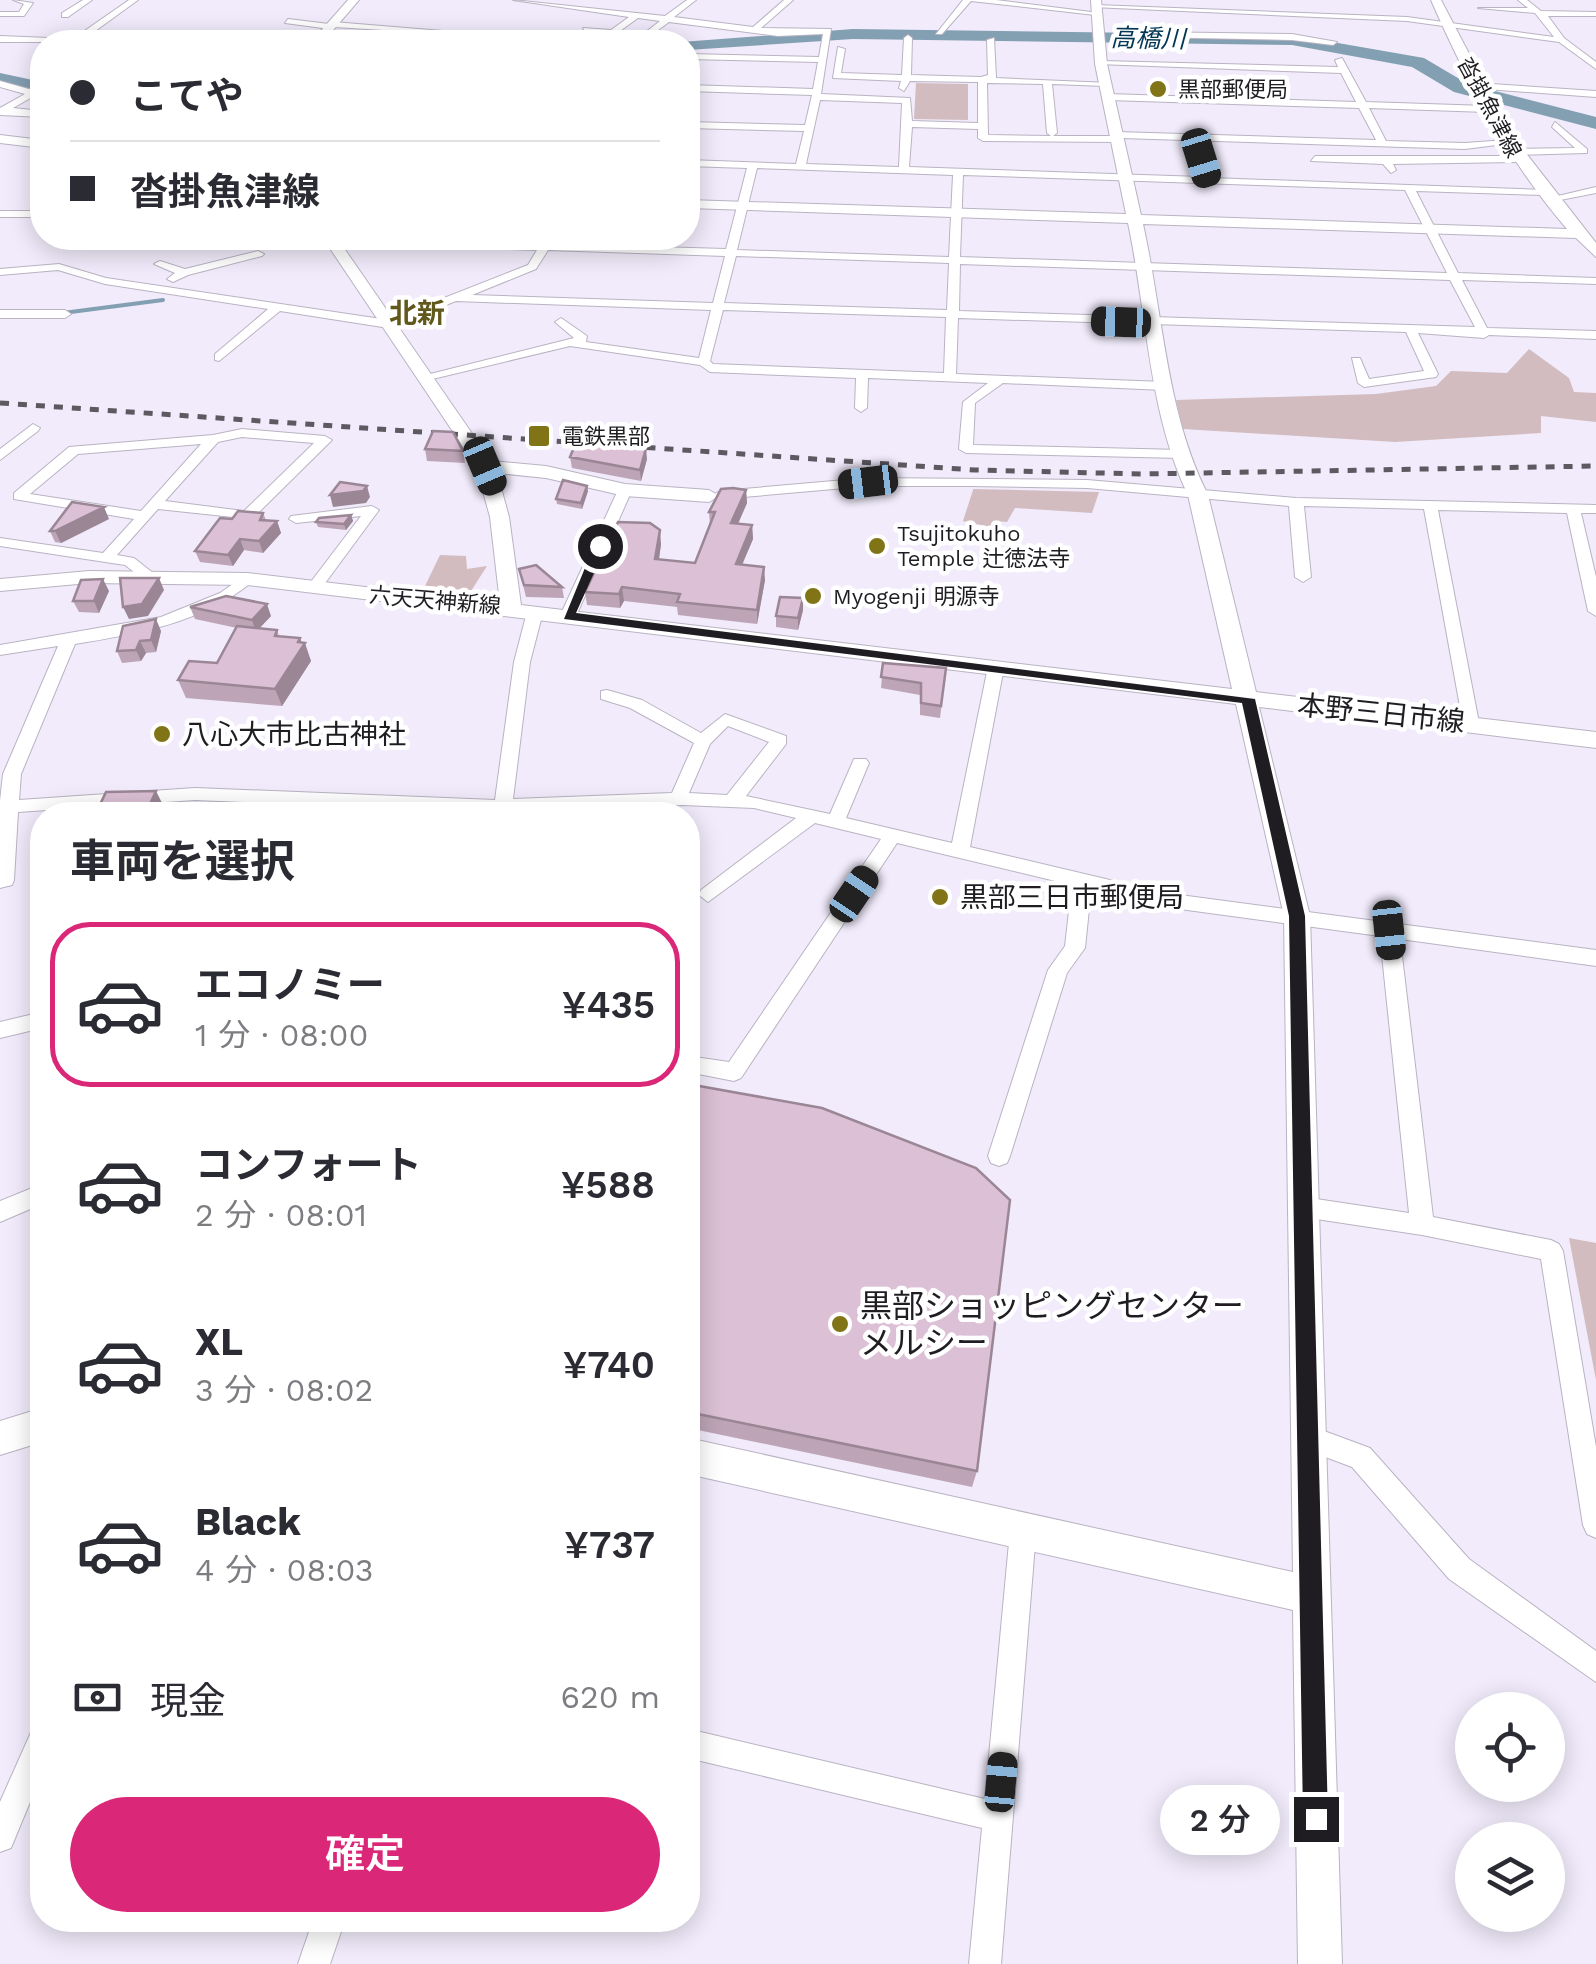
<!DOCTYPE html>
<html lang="ja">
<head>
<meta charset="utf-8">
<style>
  :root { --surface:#fff; --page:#f2f2f3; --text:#2b2b33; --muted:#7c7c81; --line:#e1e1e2; --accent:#db2777 }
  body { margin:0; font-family:"Work Sans","Noto Sans JP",sans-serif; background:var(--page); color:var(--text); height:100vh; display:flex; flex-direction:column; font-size:38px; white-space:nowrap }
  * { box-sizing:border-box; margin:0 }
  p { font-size:32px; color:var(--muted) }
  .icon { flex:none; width:55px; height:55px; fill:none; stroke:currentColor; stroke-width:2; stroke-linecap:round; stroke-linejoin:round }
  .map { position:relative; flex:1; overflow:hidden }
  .drawer { position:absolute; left:30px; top:802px; width:670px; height:1130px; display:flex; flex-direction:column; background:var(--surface); border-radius:40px; box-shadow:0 5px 25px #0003 }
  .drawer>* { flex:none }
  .hud { position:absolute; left:30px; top:30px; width:670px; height:220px; border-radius:40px; box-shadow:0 5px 25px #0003; display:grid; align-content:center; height:220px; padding:0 40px; background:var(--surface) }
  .buttons { position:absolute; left:1455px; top:1692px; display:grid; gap:20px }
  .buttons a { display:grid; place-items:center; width:110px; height:110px; border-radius:50%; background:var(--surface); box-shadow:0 5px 25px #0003; font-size:50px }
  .end { position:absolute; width:45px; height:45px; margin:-22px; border:12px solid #1f1d22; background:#fff; box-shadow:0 0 0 5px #fff }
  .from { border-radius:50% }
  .bubble { position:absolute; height:70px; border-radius:35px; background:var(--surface); box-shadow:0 5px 25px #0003; font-size:32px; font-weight:600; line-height:70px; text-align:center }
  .car { position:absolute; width:30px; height:60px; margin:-30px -15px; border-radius:12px; box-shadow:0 0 8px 2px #0007; background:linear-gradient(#222 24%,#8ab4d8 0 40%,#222 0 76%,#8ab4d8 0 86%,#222 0) }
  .hud b { display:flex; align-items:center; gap:35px; height:95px; font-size:38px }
  .hud b+b { border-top:2px solid var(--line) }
  .hud i { width:25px; height:25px; background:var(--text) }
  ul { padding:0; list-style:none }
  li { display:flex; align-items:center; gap:30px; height:165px; margin:0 20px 15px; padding:0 20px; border:5px solid transparent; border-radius:40px }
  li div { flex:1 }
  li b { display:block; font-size:38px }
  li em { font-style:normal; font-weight:600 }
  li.selected { border-color:var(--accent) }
  li>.icon { width:90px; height:90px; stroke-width:1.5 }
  h2 { padding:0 40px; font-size:45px; line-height:120px }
  .pay { display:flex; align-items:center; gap:25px; height:110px; padding:0 40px; font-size:38px }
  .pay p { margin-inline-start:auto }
  .action { display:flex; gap:20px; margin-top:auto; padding:20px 40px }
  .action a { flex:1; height:115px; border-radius:60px; background:var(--accent); color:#fff; font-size:40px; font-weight:600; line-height:115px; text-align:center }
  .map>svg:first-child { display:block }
  .green { fill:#d2bcbf }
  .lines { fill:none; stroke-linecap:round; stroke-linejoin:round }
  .stream { stroke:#839fb2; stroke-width:4 }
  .river { fill:#839fb2; fill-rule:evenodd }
  .street-casing { stroke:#b9b3c2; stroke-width:2 }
  .secondary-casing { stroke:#b9b3c2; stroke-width:2 }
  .street { fill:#fff; fill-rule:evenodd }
  .secondary { fill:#fff; fill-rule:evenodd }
  .rail { stroke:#5c5961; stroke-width:5; stroke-dasharray:9 9; stroke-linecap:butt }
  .wall { fill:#bda5b7 }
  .shaded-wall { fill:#9a8695 }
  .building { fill:#dcc0d5; stroke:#9a8695; stroke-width:2.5 }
  .route { fill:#1f1d22 }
  .poi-dot { fill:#817417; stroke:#fff; stroke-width:4 }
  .labels { text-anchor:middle; stroke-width:9; stroke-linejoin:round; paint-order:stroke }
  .far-poi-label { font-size:22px; fill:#1f1d22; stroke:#fff; text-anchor:start }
  .far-street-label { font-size:22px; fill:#1f1d22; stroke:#fff }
  .far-water-label { font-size:25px; font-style:italic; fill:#013754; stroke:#fff }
  .far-quarter-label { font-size:28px; font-weight:bold; fill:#61581c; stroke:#fff }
  .street-label { font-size:28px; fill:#1f1d22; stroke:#fff }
  .poi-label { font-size:28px; fill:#1f1d22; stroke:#fff; text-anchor:start }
  .near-poi-label { font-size:32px; fill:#1f1d22; stroke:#fff; text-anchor:start }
</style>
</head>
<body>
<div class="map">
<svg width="1596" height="1964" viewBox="0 0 1596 1964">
  <rect width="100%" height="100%" fill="#f1ebfb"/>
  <path class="green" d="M916 83 968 84V120L914 119Z
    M1529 349 1569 378 1574 392 1596 393V422L1541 416V433L1395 442 1183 429 1176 400 1376 394 1436 386 1451 371 1507 373Z
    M973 490V489L1099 492 1092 513 1015 508 1007 522 994 521 990 527 963 521Z
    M440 555 466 556 467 569 487 566 471 591 425 586Z
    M1569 1238 1596 1243V1380Z"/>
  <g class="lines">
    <path class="stream" d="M63 313 163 300"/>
    <path class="river" d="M853 29 1292 35 1424 58 1468 84 1596 117V129L1454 92 1412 67 1292 45 853 39 688 50V42H681Z
      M0 73 42 82V94L0 85Z"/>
    <g class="street-casing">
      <path id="street" d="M13 0 33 3 24 16H0V12H19L24 4Z
        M83 0H92L68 17H62V13Z
        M129 0H138L80 42H0V36L73 39Z
        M513 0 665 16 687 0H696L674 17 753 27 784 0H793L761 28 831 29 821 94 910 98 912 121 978 123V82L910 81 904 91 899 88 901 81 833 78 838 47 845 49 841 73 902 75 904 38 908 35 912 38 911 75 981 77 988 75 987 40 994 38 996 78 1110 83 1105 86 1052 84 1057 133 1053 136H1113L1117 132 1376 140 1359 108 1108 100 1103 97 1108 94 1356 102 1341 73 1097 64 1101 61 1338 67 1335 60 1342 58 1366 102 1487 106 1492 109 1487 112 1369 108 1386 141 1465 143 1507 140 1512 143 1465 149 1121 138 1117 142 983 141 978 138V129L912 127 909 167 1201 177 1196 158 1201 155 1206 158 1211 178 1548 190 1544 195 1416 191 1458 273 1596 278V284L1462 280 1487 328 1596 331V339L1489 335 1484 338 1418 333 1438 374 1436 377 1364 387 1358 383 1352 358H1360L1369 379 1424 371 1406 332 958 318 956 374 1164 382 1170 386 1164 390 1003 383 975 403 973 445 1182 450 1189 454 1182 458 966 453 959 449 963 402 988 383 868 378 867 408 861 412 855 408 856 378 710 372 700 365 570 346 424 381 418 377 574 338 555 322 561 318 587 336 586 342 699 358 711 310 456 301 389 328 280 311 219 361 215 360V354L268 309 105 284 58 270 0 275V269L59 264 106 278 388 320 528 265 537 250 333 243 329 242V238L541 243 545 238H555L552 244 726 249 747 168 688 166V160L796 164 804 131 688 128V122L805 125 812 95 688 91V85L813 89 818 62 688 59V54L819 57 823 34 778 36 669 22 642 42H633L660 21 638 18 613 36 586 33 583 28 611 30 629 17ZM987 83 1043 84 1047 133 1051 136 988 135ZM820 100 902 103 899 167 806 164ZM757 168 953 175 949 257 737 250ZM963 175 1405 190 1447 273 960 257ZM548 250 725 256 713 303 472 295 536 269ZM736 256 949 263 947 310 724 303ZM960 264 1450 280 1475 327 959 311ZM723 310 946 317 944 373 713 364 710 361Z
        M963 0H996L1099 13 1095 15 971 1 942 34H936Z
        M1518 0H1527L1541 11 1596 12V16H1548L1564 38 1596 62V69L1559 42 1407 21 1092 7 1096 5 1407 17 1554 37 1535 13 1478 8H1528Z
        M288 19 329 24 333 22 578 42 334 27 330 29 285 23Z
        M1145 32 1292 34 1337 42 1333 45 1292 40 1142 37Z
        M0 81 36 91V95L13 108 42 111V117L0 115V108L25 94 0 87Z
        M1476 83 1596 91V97L1473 88Z
        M1555 122 1587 149V153L1513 155 1508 152 1513 149 1575 148 1552 127Z
        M1315 156H1517L1522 159 1517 162 1393 164 1396 170 1391 173 1383 164 1311 161Z
        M1596 187V193L1550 202 1545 199Z
        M0 211H42V217H0Z
        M258 251 264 254 262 256 188 275 173 282 167 279 175 273 154 264 160 261 185 269Z
        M0 310H65L71 314 65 318H0Z
        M33 424 40 428 38 431 0 460V449Z
        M242 429 325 436 332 440 252 519 158 509 117 555 134 558 153 573V579H143L125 565 0 546V538L103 553 134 519 14 499V493L69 447 213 435ZM242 437 314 443 244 511 165 501 218 442ZM201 444 141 511 30 494 78 454Z
        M868 478 1087 480 1296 498 1596 505V513H1581L1596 577V616L1588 611 1567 513 1438 510 1479 723 1471 729 1463 723 1424 509 1304 506 1311 577 1303 582 1295 577 1289 506 1087 488 971 486H868L720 499 713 495 720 491Z
        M625 486 632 490 576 616 573 619H563L560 616 618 490Z
        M372 506 379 510 320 590H310L307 587 361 516 296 523 289 519 291 516Z
        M247 574 255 579 252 582C202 623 137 634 75 644L21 774 19 800 195 788 495 800 514 662 527 612 535 607 543 612 530 662 513 799 672 793 694 743 630 708 601 699V691L607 690 642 700 701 733 725 714 786 736V744L746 796 830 814 854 759H866L869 763 846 818 952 843 988 667 996 662 1004 667 970 847 1165 893 1596 950V966L1400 939 1433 1217 1551 1240 1559 1244 1563 1251 1596 1447V1538L1587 1534 1583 1525 1541 1259 1422 1235 1303 1217 1295 1214 1292 1207 1295 1200 1303 1197 1409 1213 1380 936 1165 907 1091 889 1085 948 1067 973 1010 1156 1007 1163 999 1166 991 1163 988 1156 1048 970 1065 946 1072 885 897 843 741 1078 734 1081 688 1072V1056L729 1062 881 839 815 823 708 902 699 895 701 890 796 818 754 808 682 805 491 815 492 812 195 800 18 812 14 880 12 885 0 888V801L3 774 58 646 0 655V645L161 617 220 593ZM728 726 769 742 727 795 689 793 710 744Z
        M42 1012V1028L0 1038V1022Z
        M42 1184V1204L0 1222V1201Z
        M1305 1424 1370 1448 1469 1559 1596 1651V1682L1449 1579 1352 1467 1296 1446 1292 1437 1296 1428Z
        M1023 1519 1032 1523 1036 1532 1001 1964H969L982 1828 688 1758V1729L985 1799 1010 1532 1014 1523Z
        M42 1725V1773L11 1848 0 1852V1802L32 1730Z
        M313 1920H345L330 1964H298Z"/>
    </g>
    <g class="secondary-casing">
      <path id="secondary" d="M348 0H359L323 42H311Z
        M1091 0H1101L1107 64 1141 215 1567 229C1508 161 1467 82 1431 0H1441L1511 134 1596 243V257L1576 238 1143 224C1163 313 1166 413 1208 495L1256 692 1596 732V748L1259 707 1310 916 1342 1964H1298L1293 1610 688 1474V1438L1293 1572 1284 916 1236 704 247 585 89 583 0 591V579L89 571 247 573 500 603 490 517 476 466 323 238H337L491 461 546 466 625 484 709 490 719 496 709 502 625 496 546 478 497 473 509 517 521 605 1232 689 1188 495C1148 412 1147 312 1128 223L688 208V200L1126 214 1095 64Z
        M0 135 42 140V148L0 143Z
        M42 1408V1442L0 1455V1421Z"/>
    </g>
    <use href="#street" class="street"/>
    <use href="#secondary" class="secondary"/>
    <path class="rail" d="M0 403 975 470 1142 474 1596 466"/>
  </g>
  <path class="wall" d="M425 449 463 451 465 463 427 461Z
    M570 457 647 459 641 481 572 468Z
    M746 490 747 503 738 524 752 525 753 539 742 564 765 580 757 624 678 615 677 607 624 601 620 608 587 605 585 592 661 544 659 559 695 563 710 525 709 512Z
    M588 491 582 509 557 504 556 499Z
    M263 513 266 520 277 521 281 533 263 553 244 550 233 566 200 562 195 551 232 519Z
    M351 515 353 521 346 530 318 527 316 522Z
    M109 519 61 543 55 542 50 531Z
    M519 569 562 587 564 598 526 597Z
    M109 591 99 613 79 612 73 601Z
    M190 607 271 616 259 628 277 630 279 636 302 643 311 661 282 706 186 698 178 680 217 663 237 628 195 619Z
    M803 610 798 630 776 627V616Z
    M161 631 156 652 146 653 141 661 122 663 117 651Z
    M883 663 946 668 940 718 920 715V695L881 688Z
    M688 1084 977 1471 972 1487 688 1428Z"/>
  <path class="shaded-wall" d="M646 448 647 459 641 481 640 470Z
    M367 486 370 497 366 503 333 507 330 495Z
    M587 486 588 491 582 509 581 503Z
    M746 490 747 503 732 537 731 523Z
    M104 507 109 519 61 543 55 531Z
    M351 515 353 521 346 530 344 524Z
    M277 521 281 533 263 553 259 541Z
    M752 525 753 539 737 577 736 564Z
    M660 530 661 544 657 573 655 559Z
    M240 539 244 550 233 566 228 555Z
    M764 567 765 580 757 624V610Z
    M159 578 164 590 148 616 129 619 123 607Z
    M103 579 109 591 99 613 94 601Z
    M622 587 624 601 620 608 619 594Z
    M803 598V610L798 630V618Z
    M267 604 271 616 256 632 252 620Z
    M156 619 161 631 156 652 151 640Z
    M300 638 303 646 305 643 311 661 282 706 275 689Z
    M140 641 146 653 141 661 136 650Z
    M156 791 165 809 162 815H145Z"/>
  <path class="building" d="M433 431 453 432 463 451 425 449Z
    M575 445 646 448 640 470 570 457Z
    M563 480 587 486 581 503 556 499Z
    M340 482 367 486 363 491 330 495Z
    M733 488 746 490 731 523 752 525 736 564 764 567 757 610 677 602 680 594 622 587 619 594 585 592 618 522 650 523 660 530 655 559 695 563 715 512H709L721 489Z
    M72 502 104 507 55 531H50Z
    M238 511 263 513 260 520 277 521 259 541 240 539 228 555 195 551 220 518 232 519Z
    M351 515 344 524 316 522 319 518Z
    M536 565 562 587 524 585 519 569Z
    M120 578H159L142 604 123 607Z
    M103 579 94 601H73L81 580Z
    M226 596 267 604 252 620 190 607Z
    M780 597 803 598 798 618 776 616Z
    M156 619 151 640 140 641 136 650 117 651 123 626Z
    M237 626 277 630 275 636 300 638 298 642 305 643 275 689 178 680 189 661 217 663Z
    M883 663 946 668 941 706 921 703V683L881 677Z
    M156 791 145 815H95L106 792Z
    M688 1084 822 1108 976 1168 1010 1200 977 1471 688 1412Z"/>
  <path class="route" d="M600 542 606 546 576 613 1255 699 1305 916 1328 1819 1324 1828 1316 1831 1307 1828 1303 1819 1289 916 1242 703 564 619 594 546Z"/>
  <g class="poi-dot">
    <circle cx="1158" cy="89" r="10"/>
    <rect x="527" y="424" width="24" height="24" rx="5"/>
    <circle cx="877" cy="546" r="10"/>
    <circle cx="813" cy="596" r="10"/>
    <circle cx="162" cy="734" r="10"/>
    <circle cx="940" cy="897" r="10"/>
    <circle cx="840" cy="1324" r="10"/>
  </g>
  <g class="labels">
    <g class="far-poi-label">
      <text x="1178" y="97">黒部郵便局</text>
      <text x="562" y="444">電鉄黒部</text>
      <text x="897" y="541">Tsujitokuho<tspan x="897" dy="25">Temple 辻徳法寺</tspan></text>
      <text x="833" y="604">Myogenji 明源寺</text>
    </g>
    <g class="far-street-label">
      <text transform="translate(1490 107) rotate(62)" y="8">沓掛魚津線</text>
      <text transform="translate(435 600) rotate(5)" y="8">六天天神新線</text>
    </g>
    <g class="far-water-label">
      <text transform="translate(1148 38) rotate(1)" y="9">高橋川</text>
    </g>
    <g class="far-quarter-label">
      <text x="417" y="323">北新</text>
    </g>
    <g class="street-label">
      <text transform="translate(1381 713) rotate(6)" y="10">本野三日市線</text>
    </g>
    <g class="poi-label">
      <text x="182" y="744">八心大市比古神社</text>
      <text x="960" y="907">黒部三日市郵便局</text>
    </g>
    <g class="near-poi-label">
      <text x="860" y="1317">黒部ショッピングセンター<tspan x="860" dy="37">メルシー</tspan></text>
    </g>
  </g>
</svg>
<div class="buttons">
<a><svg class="icon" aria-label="locate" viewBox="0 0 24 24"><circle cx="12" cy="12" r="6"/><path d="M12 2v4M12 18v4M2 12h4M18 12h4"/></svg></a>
<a><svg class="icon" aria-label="layers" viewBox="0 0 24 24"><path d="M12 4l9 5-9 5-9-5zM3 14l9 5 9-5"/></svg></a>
</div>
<i class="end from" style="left:600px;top:546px"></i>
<i class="end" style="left:1316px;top:1819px"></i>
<div class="bubble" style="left:1160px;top:1785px;width:120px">2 分</div>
<i class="car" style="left:1201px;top:158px;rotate:163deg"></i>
<i class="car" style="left:1121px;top:322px;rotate:272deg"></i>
<i class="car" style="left:485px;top:466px;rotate:157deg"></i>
<i class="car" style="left:868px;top:482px;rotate:263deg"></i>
<i class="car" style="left:854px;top:894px;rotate:34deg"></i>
<i class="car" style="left:1389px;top:930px;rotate:174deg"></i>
<i class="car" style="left:1001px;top:1782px;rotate:5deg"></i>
<div class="hud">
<b><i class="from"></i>こてや</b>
<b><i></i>沓掛魚津線</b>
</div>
<section class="drawer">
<h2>車両を選択</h2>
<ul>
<li class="selected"><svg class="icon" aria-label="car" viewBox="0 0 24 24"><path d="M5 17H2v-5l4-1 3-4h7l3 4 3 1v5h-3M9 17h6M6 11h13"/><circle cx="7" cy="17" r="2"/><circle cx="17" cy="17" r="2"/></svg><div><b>エコノミー</b><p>1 分 · 08:00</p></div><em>¥435</em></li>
<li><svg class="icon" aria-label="car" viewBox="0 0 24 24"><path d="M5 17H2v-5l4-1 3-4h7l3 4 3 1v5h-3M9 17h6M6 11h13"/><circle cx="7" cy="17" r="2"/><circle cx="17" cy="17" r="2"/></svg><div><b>コンフォート</b><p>2 分 · 08:01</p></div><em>¥588</em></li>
<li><svg class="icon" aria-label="car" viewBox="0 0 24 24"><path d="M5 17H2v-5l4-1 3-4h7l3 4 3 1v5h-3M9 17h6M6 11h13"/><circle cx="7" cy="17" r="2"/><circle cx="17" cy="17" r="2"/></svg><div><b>XL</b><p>3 分 · 08:02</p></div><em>¥740</em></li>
<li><svg class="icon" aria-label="car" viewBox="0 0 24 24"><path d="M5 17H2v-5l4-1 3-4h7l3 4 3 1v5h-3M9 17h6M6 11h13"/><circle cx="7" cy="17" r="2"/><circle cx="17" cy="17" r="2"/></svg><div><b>Black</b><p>4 分 · 08:03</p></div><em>¥737</em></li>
</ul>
<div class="pay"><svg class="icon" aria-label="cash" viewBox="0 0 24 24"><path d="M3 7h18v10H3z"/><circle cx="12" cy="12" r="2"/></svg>現金<p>620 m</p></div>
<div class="action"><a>確定</a></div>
</section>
</div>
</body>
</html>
